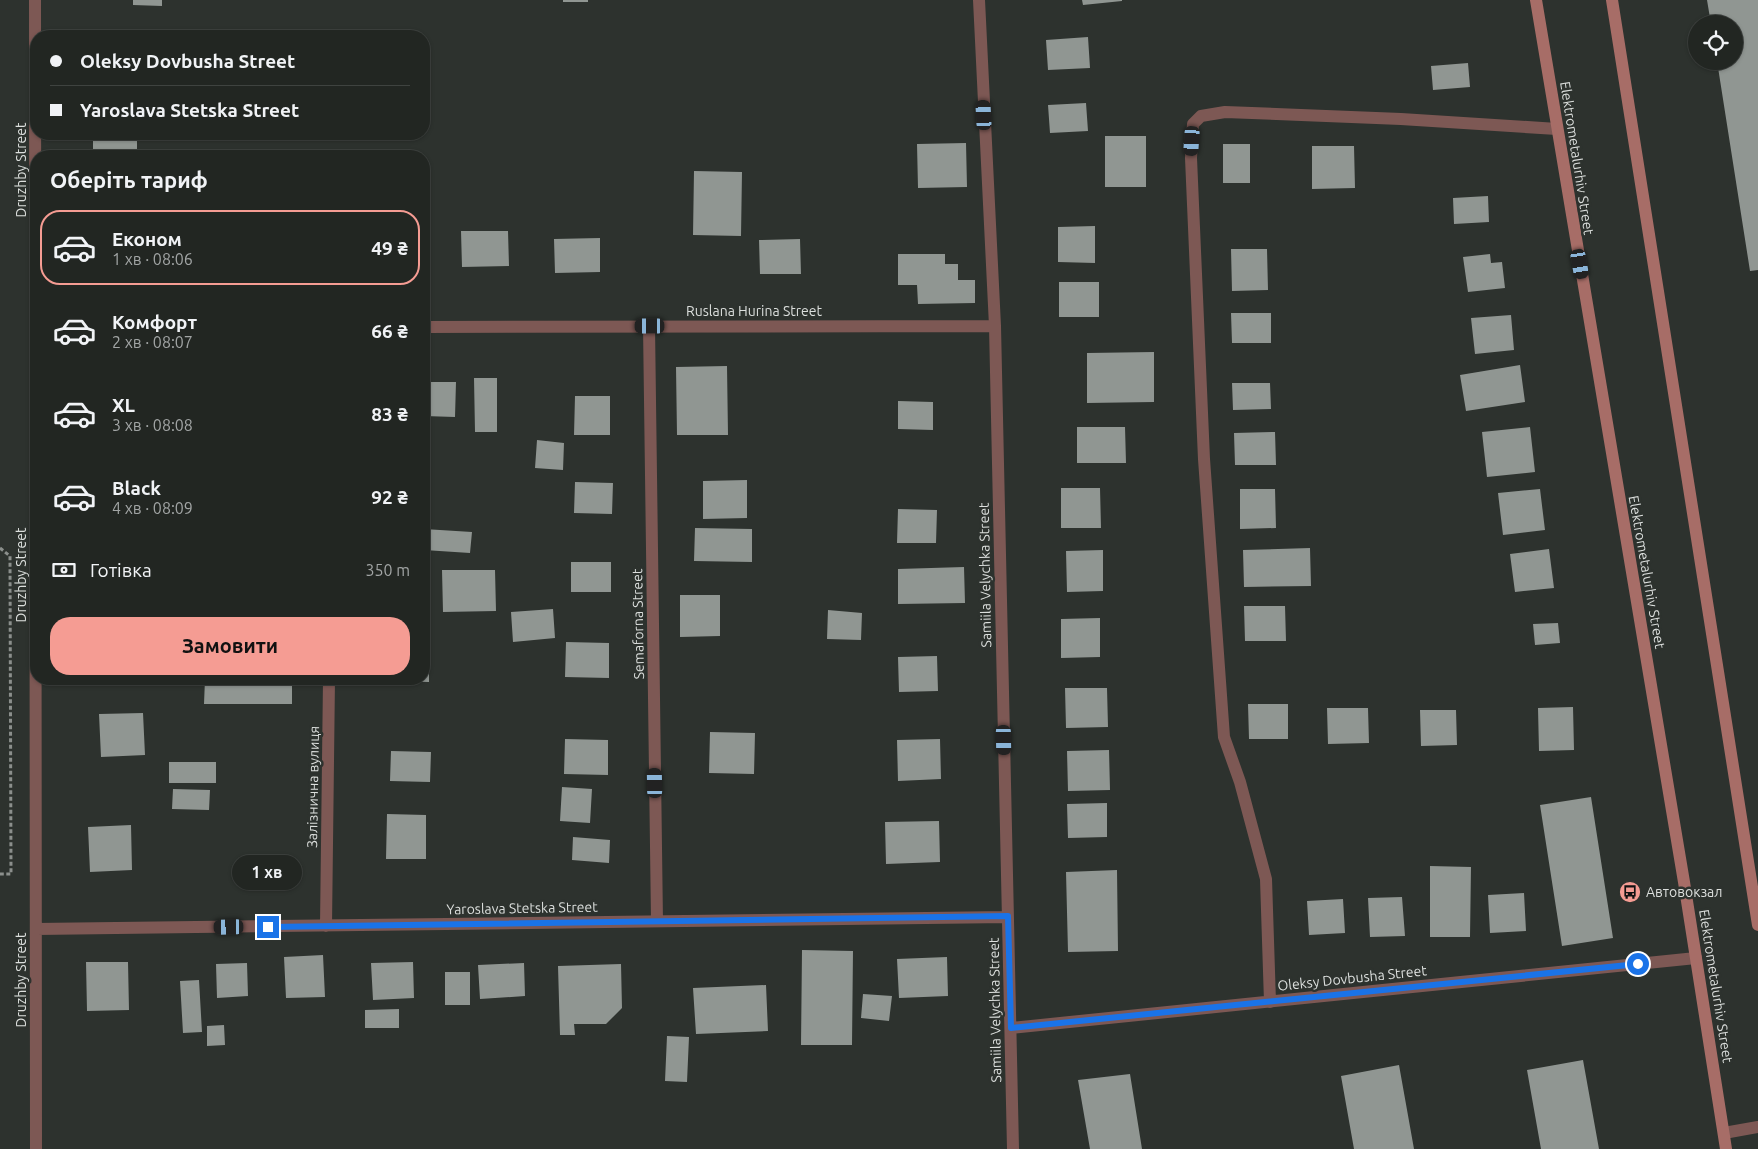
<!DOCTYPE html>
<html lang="uk">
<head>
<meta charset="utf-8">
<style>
  :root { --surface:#222622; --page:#2e322f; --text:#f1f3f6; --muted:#a2a5a5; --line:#3f4340; --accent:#f59c93 }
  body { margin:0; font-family:Ubuntu,sans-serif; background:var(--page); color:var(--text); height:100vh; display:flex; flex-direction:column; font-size:19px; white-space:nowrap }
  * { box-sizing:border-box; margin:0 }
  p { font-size:16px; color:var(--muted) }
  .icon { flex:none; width:28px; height:28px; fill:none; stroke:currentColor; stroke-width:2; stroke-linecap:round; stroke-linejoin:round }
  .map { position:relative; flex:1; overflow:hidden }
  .panel { position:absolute; left:30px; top:150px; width:400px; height:535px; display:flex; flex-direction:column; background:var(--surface); border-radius:20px; box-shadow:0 1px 4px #0004,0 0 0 1px var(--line) }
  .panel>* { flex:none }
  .top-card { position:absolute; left:30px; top:30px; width:400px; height:110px; border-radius:20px; box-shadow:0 1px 4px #0004,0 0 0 1px var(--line); display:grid; align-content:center; height:110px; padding:0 20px; background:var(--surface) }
  .controls { position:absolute; left:1688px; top:15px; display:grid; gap:10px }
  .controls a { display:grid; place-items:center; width:55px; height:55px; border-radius:50%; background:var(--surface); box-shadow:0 1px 4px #0004,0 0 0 1px var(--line); font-size:25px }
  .end { position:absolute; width:22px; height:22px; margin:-11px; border:6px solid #1a73e8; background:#fff; box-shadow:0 0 0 2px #fff }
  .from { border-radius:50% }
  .bubble { position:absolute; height:35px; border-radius:18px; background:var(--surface); box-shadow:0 1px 4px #0004,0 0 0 1px var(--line); font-size:16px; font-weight:600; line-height:35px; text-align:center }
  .car { position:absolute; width:15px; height:30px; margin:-15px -8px; border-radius:6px; box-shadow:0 0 4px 1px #0007; background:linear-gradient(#222 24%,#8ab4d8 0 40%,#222 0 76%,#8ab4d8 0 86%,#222 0) }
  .top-card b { display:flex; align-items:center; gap:18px; height:48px; font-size:19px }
  .top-card b+b { border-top:1px solid var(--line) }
  .top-card i { width:12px; height:12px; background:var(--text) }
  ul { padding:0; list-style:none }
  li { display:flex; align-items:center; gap:15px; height:75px; margin:0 10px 8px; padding:0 10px; border:2px solid transparent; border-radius:20px }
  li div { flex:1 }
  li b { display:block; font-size:19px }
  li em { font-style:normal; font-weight:600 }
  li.on { border-color:var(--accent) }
  li>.icon { width:45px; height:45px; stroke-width:1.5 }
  h2 { padding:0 20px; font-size:22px; line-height:60px }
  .pay { display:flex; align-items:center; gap:12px; height:55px; padding:0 20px; font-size:19px }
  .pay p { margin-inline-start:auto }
  .button { display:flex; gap:10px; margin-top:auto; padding:10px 20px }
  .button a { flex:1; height:58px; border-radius:20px; background:var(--accent); color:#111; font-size:20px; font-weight:600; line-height:58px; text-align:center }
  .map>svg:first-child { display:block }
  .building { fill:#909692 }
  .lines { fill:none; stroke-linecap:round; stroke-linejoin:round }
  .path { stroke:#8b8f8c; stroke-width:3; stroke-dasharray:4 2.5; stroke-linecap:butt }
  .street { stroke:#7d5854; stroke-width:12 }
  .secondary { stroke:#a76d67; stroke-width:12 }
  .route { stroke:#1a73e8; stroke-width:6 }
  .labels { text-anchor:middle; stroke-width:5; stroke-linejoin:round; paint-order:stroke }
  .street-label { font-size:14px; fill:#dcdfdd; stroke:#2d322e }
  .poi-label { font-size:14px; fill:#dcdfdd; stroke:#2d322e; text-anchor:start }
</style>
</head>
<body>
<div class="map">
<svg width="1758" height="1149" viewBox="0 0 1758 1149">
  <rect width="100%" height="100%" fill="#2d322e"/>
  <path class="building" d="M133 0H162V6L133 5Z
    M563 0H588V2H563Z
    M1082 0H1122V1L1083 5Z
    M1707 0H1758V270L1750 271 1717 61H1734V24H1711Z
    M1088 37 1090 68 1048 70 1046 40Z
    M1468 63 1470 87 1433 90 1431 66Z
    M1086 103 1088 131 1050 133 1048 105Z
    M93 134H137V156H93Z
    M1105 136H1146V187H1105Z
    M966 143 967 187 918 188 917 144Z
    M1223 144H1250V183H1223Z
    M1312 146H1354L1355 188 1312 189Z
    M694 171 742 172 741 236 693 235Z
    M1488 196 1489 222 1454 224 1453 198Z
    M1095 226V263L1058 262V227Z
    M461 231H508L509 266 462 267Z
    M600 238V272L555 273 554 239Z
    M800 239 801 274H760L759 240Z
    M1231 249H1267L1268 290 1232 291Z
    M898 254H945V264H958V280H975V303L918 304 917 285H898Z
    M1490 254 1491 263 1502 262 1505 288 1468 292 1463 257Z
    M1059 282H1099V317H1059Z
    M1231 313H1271V343H1232Z
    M1511 315 1514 350 1475 354 1471 318Z
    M1154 352V402L1087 403V353Z
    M1520 365 1525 402 1466 411 1460 375Z
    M727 366 728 435H677L676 367Z
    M474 378H497V432H475Z
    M424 382H456L455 417 424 416Z
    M1232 383H1270L1271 409 1233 410Z
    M575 396H610V435H574Z
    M898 401 933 402V430L898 429Z
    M1077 427H1125L1126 463H1077Z
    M1530 427 1535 472 1487 477 1482 432Z
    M1275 432 1276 465H1235L1234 433Z
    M537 440 564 443 563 470 535 468Z
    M747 480V518L703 519V481Z
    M575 482 613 483 612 514 574 513Z
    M1061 488H1100L1101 528H1061Z
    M1240 489H1275L1276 528 1240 529Z
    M1540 489 1545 530 1503 535 1498 493Z
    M898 509 937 510 936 543H897Z
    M695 528 752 529V562L694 561Z
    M424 529 472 532 470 553 424 550Z
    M1310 548 1311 586 1244 587 1243 550Z
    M1549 549 1554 588 1515 592 1510 554Z
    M1103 550V591L1067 592 1066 551Z
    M571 562H611V592H571Z
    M964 567 965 603 898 604V569Z
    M442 570H495L496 611 443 612Z
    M680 595H720V636L680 637Z
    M1244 606H1285L1286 641H1245Z
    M553 609 555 638 513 642 511 612Z
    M828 610 862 613 861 640 827 639Z
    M1100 618V657L1061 658V619Z
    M1558 623 1560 643 1535 645 1533 624Z
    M566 642 609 643V678L565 677Z
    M424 644H429V682L388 681V679H424Z
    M937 656 938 691 899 692 898 657Z
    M205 679H292V704H204Z
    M1065 688H1107L1108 727 1066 728Z
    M1248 704H1288V739H1249Z
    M1573 707 1574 750 1539 751 1538 708Z
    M1327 708H1368L1369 743 1328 744Z
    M1420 710H1456L1457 745 1421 746Z
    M143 713 145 755 101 757 99 714Z
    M710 732 755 733 754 774 709 773Z
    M565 739 608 740V775L564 774Z
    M940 739 941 779 898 781 897 740Z
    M1109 750 1110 790 1068 791 1067 751Z
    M391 751 431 752 430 782 390 781Z
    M169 762H216V783H169Z
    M562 787 592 789 590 823 560 821Z
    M173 789 210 790 209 810 172 809Z
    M1591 797 1613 938 1562 946 1540 805Z
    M1107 803V837L1068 838 1067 804Z
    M387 814 426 815V859H386Z
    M939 821 940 862 886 864 885 822Z
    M131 825 132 870 90 872 88 827Z
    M573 837 610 840 609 863 572 860Z
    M1430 866 1471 867 1470 937H1430Z
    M1117 870 1118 951 1068 952 1066 872Z
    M1524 893 1526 931 1490 933 1488 895Z
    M1402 897 1405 936 1370 937 1368 898Z
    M1343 899 1345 933 1309 935 1307 901Z
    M802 950 853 951 852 1045H801Z
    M323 955 325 997 286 998 284 957Z
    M947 957 948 996 899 998 897 959Z
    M86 962H128L129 1010 87 1011Z
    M413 962 414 998 373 1000 371 963Z
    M247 963 248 996 217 998 216 964Z
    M524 963 525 996 480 999 478 965Z
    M621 964 622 1008 606 1024H574L575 1035H560L558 966Z
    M445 972H470V1005H445Z
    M199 980 202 1032 183 1033 180 981Z
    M766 985 768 1031 696 1034 693 988Z
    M863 994 892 996 889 1021 861 1018Z
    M399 1009V1028H365V1010Z
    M224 1025 225 1045 207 1046V1026Z
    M667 1036 689 1037 687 1082 665 1081Z
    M1583 1060 1599 1149H1541L1527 1070Z
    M1399 1065 1414 1149H1354L1341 1076Z
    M1130 1074 1142 1149H1090L1078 1080Z"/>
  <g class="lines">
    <path class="path" d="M0 548 10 556 11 874H0"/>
    <path class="street" d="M35 0 36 1149
      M979 0 995 326 1013 1149
      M649 326 657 921
      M424 327 995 326
      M326 926 329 679
      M36 929 1008 917
      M1270 1002 1266 879 1240 782 1224 737 1204 459 1191 158 1193 124 1201 116 1225 112 1401 119 1557 129
      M1011 1028 1696 958
      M1724 1133 1758 1127"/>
    <path class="secondary" d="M1536 0 1684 882 1726 1149
      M1612 0 1758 925"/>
  </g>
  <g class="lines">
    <path class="route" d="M268 927 1008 916 1011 1028 1638 964"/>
  </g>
  <defs>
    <g id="bus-disc" transform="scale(1.125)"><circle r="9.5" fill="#f59c93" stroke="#2d322e"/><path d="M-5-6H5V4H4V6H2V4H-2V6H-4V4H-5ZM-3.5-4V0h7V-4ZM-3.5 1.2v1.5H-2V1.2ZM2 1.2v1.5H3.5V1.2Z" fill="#111"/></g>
  </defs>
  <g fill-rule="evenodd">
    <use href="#bus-disc" x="1630" y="892"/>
  </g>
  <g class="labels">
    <g class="street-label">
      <text transform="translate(1577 158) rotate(81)" y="5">Elektrometalurhiv Street</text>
      <text transform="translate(21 170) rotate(-90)" y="5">Druzhby Street</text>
      <text x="754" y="316">Ruslana Hurina Street</text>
      <text transform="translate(1647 572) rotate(80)" y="5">Elektrometalurhiv Street</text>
      <text transform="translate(21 575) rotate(-90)" y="5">Druzhby Street</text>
      <text transform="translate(985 575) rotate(-91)" y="5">Samiila Velychka Street</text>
      <text transform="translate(638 624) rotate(-91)" y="5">Semaforna Street</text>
      <text transform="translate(313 787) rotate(-89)" y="5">Залізнична вулиця</text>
      <text transform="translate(522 908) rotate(-1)" y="5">Yaroslava Stetska Street</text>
      <text transform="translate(1352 978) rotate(-6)" y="5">Oleksy Dovbusha Street</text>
      <text transform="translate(21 980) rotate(-90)" y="5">Druzhby Street</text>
      <text transform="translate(1716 986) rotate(81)" y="5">Elektrometalurhiv Street</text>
      <text transform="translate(995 1010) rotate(-91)" y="5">Samiila Velychka Street</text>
    </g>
    <g class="poi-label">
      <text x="1646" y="897">Автовокзал</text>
    </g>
  </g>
</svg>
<div class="controls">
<a><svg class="icon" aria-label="locate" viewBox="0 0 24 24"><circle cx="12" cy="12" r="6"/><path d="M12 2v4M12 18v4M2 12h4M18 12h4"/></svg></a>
</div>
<i class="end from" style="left:1638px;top:964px"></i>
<i class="end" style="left:268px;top:927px"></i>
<div class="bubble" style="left:232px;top:855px;width:70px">1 хв</div>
<i class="car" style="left:984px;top:115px;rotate:357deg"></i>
<i class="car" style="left:1192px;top:141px;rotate:184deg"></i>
<i class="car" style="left:1580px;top:264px;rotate:170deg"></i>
<i class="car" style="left:650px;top:326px;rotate:270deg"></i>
<i class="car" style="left:1004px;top:740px;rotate:179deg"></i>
<i class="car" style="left:655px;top:783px;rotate:359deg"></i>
<i class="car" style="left:229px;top:927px;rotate:269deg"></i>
<div class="top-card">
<b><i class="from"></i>Oleksy Dovbusha Street</b>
<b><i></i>Yaroslava Stetska Street</b>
</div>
<section class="panel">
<h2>Оберіть тариф</h2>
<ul>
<li class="on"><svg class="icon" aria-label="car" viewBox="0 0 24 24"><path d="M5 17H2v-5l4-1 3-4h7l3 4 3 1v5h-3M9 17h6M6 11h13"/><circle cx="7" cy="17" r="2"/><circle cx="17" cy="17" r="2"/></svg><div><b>Економ</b><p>1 хв · 08:06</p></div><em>49 ₴</em></li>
<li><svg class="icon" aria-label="car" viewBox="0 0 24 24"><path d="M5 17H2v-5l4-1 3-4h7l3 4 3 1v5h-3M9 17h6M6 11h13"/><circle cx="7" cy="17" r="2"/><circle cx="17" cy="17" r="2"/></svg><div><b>Комфорт</b><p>2 хв · 08:07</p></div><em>66 ₴</em></li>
<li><svg class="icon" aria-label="car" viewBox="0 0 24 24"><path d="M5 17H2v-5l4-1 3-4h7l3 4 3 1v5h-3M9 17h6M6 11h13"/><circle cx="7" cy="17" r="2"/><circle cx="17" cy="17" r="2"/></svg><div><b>XL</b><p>3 хв · 08:08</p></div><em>83 ₴</em></li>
<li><svg class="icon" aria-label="car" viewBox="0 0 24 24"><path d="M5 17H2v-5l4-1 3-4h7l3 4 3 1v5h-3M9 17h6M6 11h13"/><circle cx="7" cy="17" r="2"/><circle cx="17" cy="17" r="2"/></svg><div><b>Black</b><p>4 хв · 08:09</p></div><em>92 ₴</em></li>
</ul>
<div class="pay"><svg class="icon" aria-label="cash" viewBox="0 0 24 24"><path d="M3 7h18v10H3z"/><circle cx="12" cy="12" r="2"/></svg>Готівка<p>350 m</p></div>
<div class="button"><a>Замовити</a></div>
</section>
</div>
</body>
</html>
